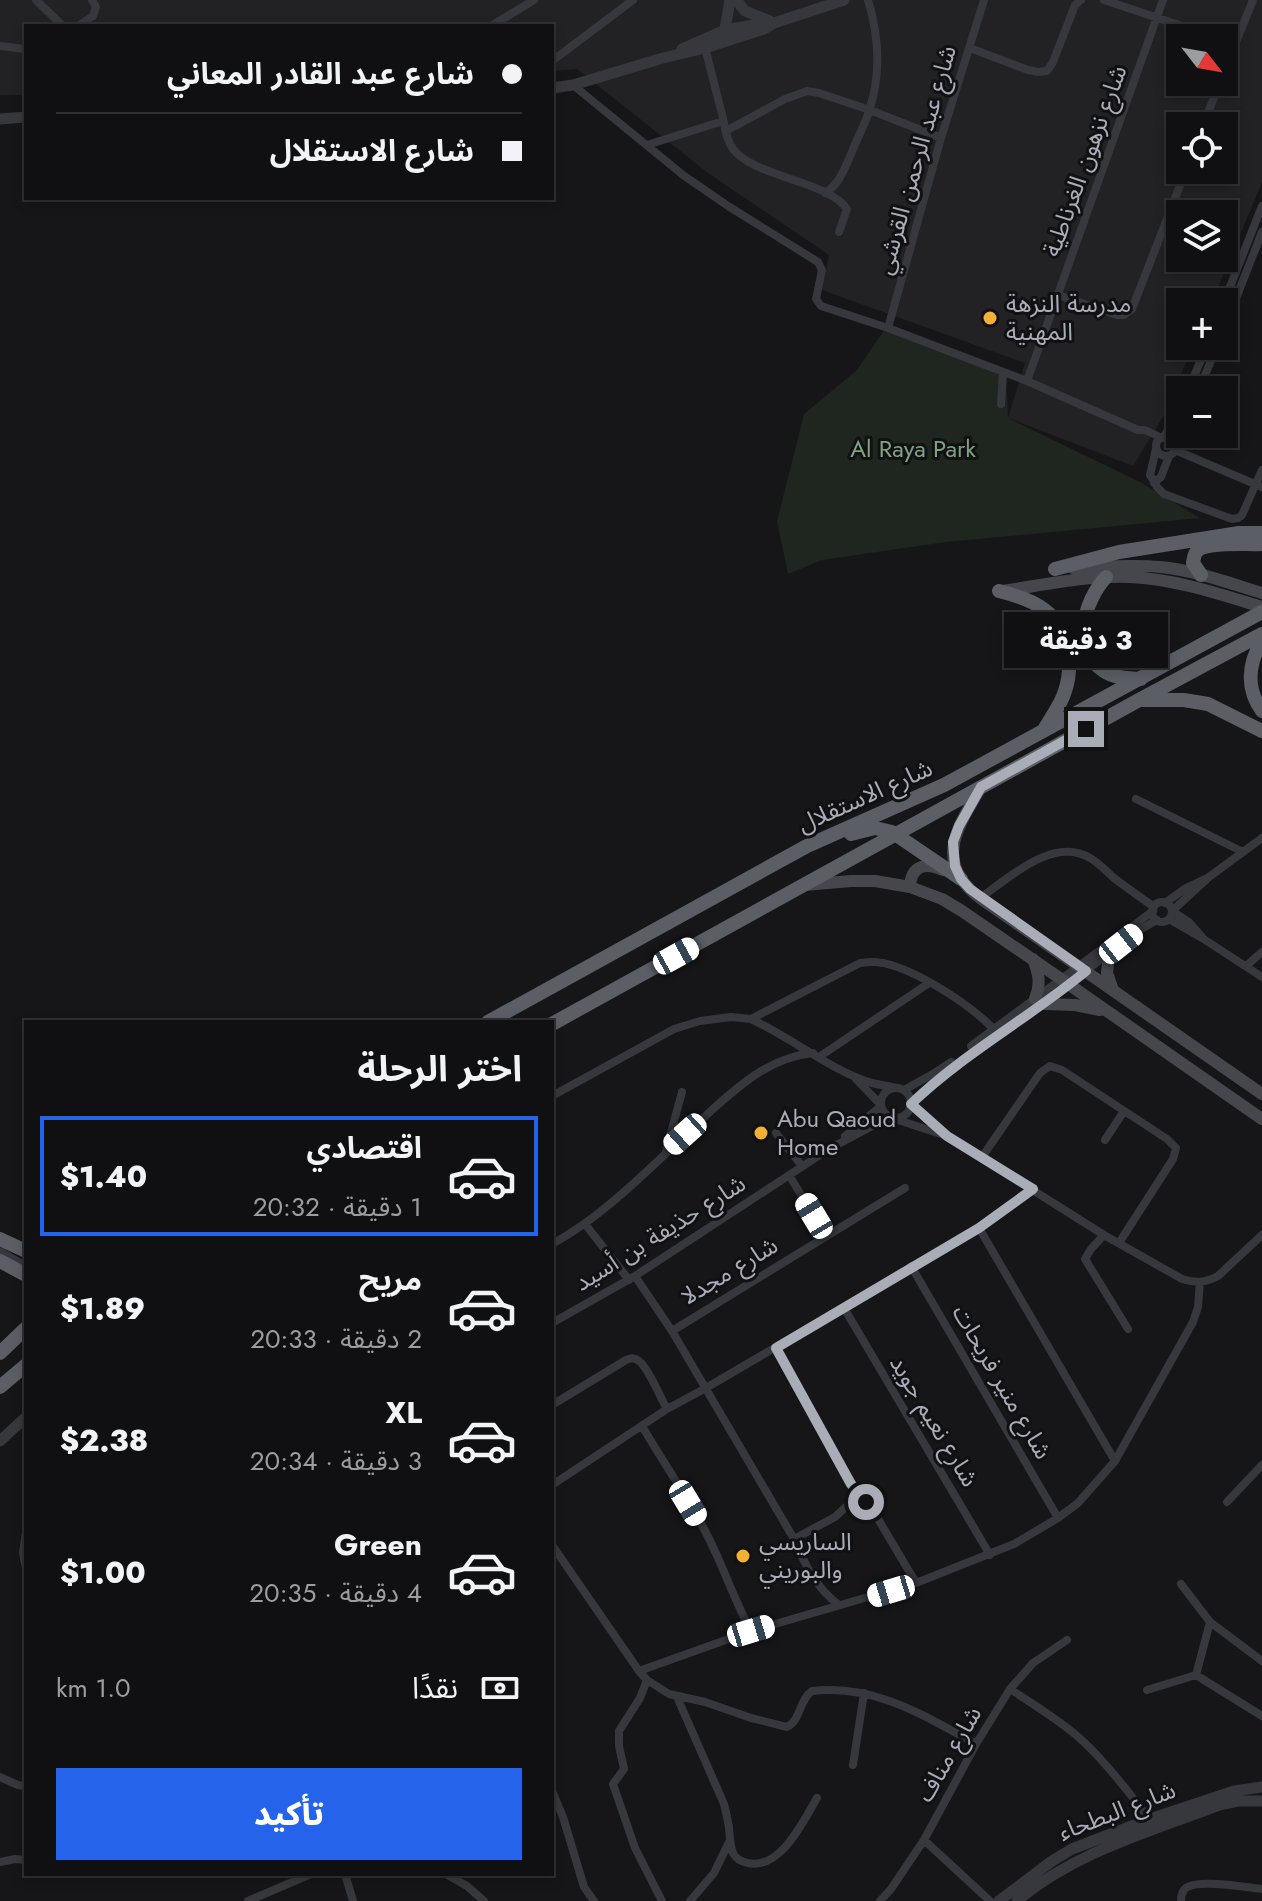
<!DOCTYPE html>
<html lang="ar">
<head>
<meta charset="utf-8">
<style>
  :root { --surface:#101012; --page:#19191b; --text:#f1f3f6; --muted:#9c9d9f; --line:#303032; --accent:#2563eb }
  body { margin:0; font-family:Jost,"Noto Sans Arabic",sans-serif; background:var(--page); color:var(--text); direction:rtl; height:100vh; display:flex; flex-direction:column; font-size:30px; white-space:nowrap }
  * { box-sizing:border-box; margin:0 }
  p { font-size:26px; color:var(--muted) }
  .icon { flex:none; width:44px; height:44px; fill:none; stroke:currentColor; stroke-width:2; stroke-linecap:round; stroke-linejoin:round }
  .map { position:relative; flex:1; overflow:hidden; direction:ltr }
  .details { position:absolute; left:24px; top:1020px; width:530px; height:856px; display:flex; flex-direction:column; background:var(--surface); border-radius:0px; box-shadow:0 4px 12px #0003,0 0 0 2px var(--line); direction:rtl }
  .details>* { flex:none }
  .banner { position:absolute; left:24px; top:24px; width:530px; height:176px; border-radius:0px; box-shadow:0 4px 12px #0003,0 0 0 2px var(--line); direction:rtl; display:grid; align-content:center; height:176px; padding:0 32px; background:var(--surface) }
  .needle { width:52px; rotate:121deg }
  .controls { position:absolute; left:1166px; top:24px; display:grid; gap:16px }
  .controls a { display:grid; place-items:center; width:72px; height:72px; border-radius:0px; background:var(--surface); box-shadow:0 4px 12px #0003,0 0 0 2px var(--line); font-size:40px }
  .end { position:absolute; width:36px; height:36px; margin:-18px; border:10px solid #a8adb8; background:#111; box-shadow:0 0 0 4px #111 }
  .from { border-radius:50% }
  .bubble { position:absolute; height:56px; border-radius:0px; background:var(--surface); box-shadow:0 4px 12px #0003,0 0 0 2px var(--line); font-size:26px; font-weight:800; line-height:56px; text-align:center; direction:rtl }
  .car { position:absolute; width:24px; height:48px; margin:-24px -12px; border-radius:10px; box-shadow:0 0 6px 2px #0007; background:linear-gradient(#fff 24%,#345 0 40%,#fff 0 76%,#345 0 86%,#fff 0) }
  .banner b { display:flex; align-items:center; gap:28px; height:76px; font-size:30px }
  .banner b+b { border-top:2px solid var(--line) }
  .banner i { width:20px; height:20px; background:var(--text) }
  ul { padding:0; list-style:none }
  li { display:flex; align-items:center; gap:24px; height:120px; margin:0 16px 12px; padding:0 16px; border:4px solid transparent; border-radius:0px }
  li div { flex:1 }
  li b { display:block; font-size:30px }
  li em { font-style:normal; font-weight:800 }
  li.on { border-color:var(--accent) }
  li>.icon { width:72px; height:72px; stroke-width:1.5 }
  h2 { padding:0 32px; font-size:36px; line-height:96px }
  .pay { display:flex; align-items:center; gap:20px; height:88px; padding:0 32px; font-size:30px }
  .pay p { margin-inline-start:auto }
  .action { display:flex; gap:16px; margin-top:auto; padding:16px 32px }
  .action a { flex:1; height:92px; border-radius:0px; background:var(--accent); color:#fff; font-size:32px; font-weight:800; line-height:92px; text-align:center }
  .map>svg:first-child { display:block }
  .built { fill:#222225; fill-rule:evenodd }
  .green { fill:#1e261f }
  .lines { fill:none; stroke-linecap:round; stroke-linejoin:round }
  .minor { stroke:#37383d; stroke-width:8 }
  .tertiary { stroke:#37383d; stroke-width:11 }
  .secondary { stroke:#45474d; stroke-width:12 }
  .trunk { stroke:#5b5e65; stroke-width:14 }
  .route { stroke:#a8adb8; stroke-width:10 }
  .poi-dot { fill:#f2b134; stroke:#111113; stroke-width:3 }
  .labels { text-anchor:middle; stroke-width:6; stroke-linejoin:round; paint-order:stroke }
  .street-label { font-size:24px; fill:#a8adb8; stroke:#111113 }
  .poi-label { font-size:24px; fill:#a8adb8; stroke:#111113; text-anchor:start }
  .park-label { font-size:24px; fill:#7fa381; stroke:#111113 }
</style>
</head>
<body>
<div class="map">
<svg width="1262" height="1901" viewBox="0 0 1262 1901">
  <rect width="100%" height="100%" fill="#161618"/>
  <path class="built" d="M0 0H1262V182L1212 302H1180V346H1193L1164 415 1133 466 1008 418 1025 363 822 290 829 255 708 173 577 69 552 71V26H26V95H0ZM1180 38H1224V82H1180ZM1180 126H1224V170H1180ZM1180 214H1224V258H1180Z"/>
  <path class="green" d="M885 329 1006 373 1008 418 1140 482 1200 518 946 542 822 560 788 574 777 521 804 414 857 370Z"/>
  <g class="lines">
    <path class="minor" d="M36 0 63 26
      M1104 0 1218 38
      M78 26 93 16 96 7 92 0
      M491 26 534 0
      M0 46 26 49
      M705 48C711 70 716 92 722 114 725 126 726 140 733 149 754 177 828 181 847 209L839 232
      M970 48 1028 70 1038 72 1047 71 1053 62 1075 5 1081 0
      M552 61 633 0
      M1224 72 1253 0
      M573 85 683 175 728 206 818 262 822 270 816 299 821 306 888 328 1027 381 1138 430H1145L1162 438
      M1203 126 1220 82
      M726 131 785 99 807 91 819 93 870 110 941 138
      M647 145 723 121
      M825 193C840 184 845 167 852 152 857 138 865 125 869 111 881 75 879 36 868 0
      M1058 295 1117 315H1124L1132 309 1186 170
      M1224 302 1262 206
      M888 328 941 138 984 0
      M1224 329 1262 232
      M1027 381 1163 0
      M1188 390 1207 346
      M1199 390 1217 346
      M1001 404 1003 373
      M1156 446a10 10 0 1 1 20 0a10 10 0 1 1-20 0Z
      M1164 437 1180 408
      M1156 449 1150 475 1157 487 1164 494 1232 519 1238 518 1242 515 1262 470
      M1175 450 1262 487
      M1154 483 1161 477 1169 456
      M1136 799 1243 852
      M980 898C1009 878 1053 836 1090 858 1099 863 1106 871 1114 878 1127 888 1140 897 1154 907
      M1152 912a10 10 0 1 1 20 0a10 10 0 1 1-20 0Z
      M1165 903 1186 888 1205 879
      M1172 911 1209 877 1262 838
      M1172 911 1189 922 1202 937
      M1169 919 1202 938 1262 977
      M1246 966 1262 952
      M751 1019C791 1037 831 1071 872 1083 880 1085 889 1086 897 1088
      M971 1046 1153 911
      M819 1057 929 983
      M856 1079 880 1104
      M881 1103a15 15 0 1 1 30 0a15 15 0 1 1-30 0Z
      M904 1090 931 1075 951 1062
      M552 1096 674 1029 700 1021 731 1017 751 1019 860 963C871 962 881 961 891 965 924 975 976 1008 998 1034
      M911 1104C955 1063 1005 1032 1053 997 1088 971 1120 940 1157 920
      M911 1105 941 1131
      M892 1118 947 1136 1104 1235 1182 1279C1195 1283 1205 1283 1218 1276L1262 1235
      M776 1133 802 1166
      M845 1136 881 1106
      M1105 1140 1124 1111
      M666 1151 682 1092
      M982 1157 1040 1073 1050 1066 1062 1070 1167 1139 1176 1148 1173 1159 1119 1243
      M789 1175 826 1236
      M585 1224 629 1280
      M979 1228 1115 1461
      M1104 1235 1091 1249 1085 1259 1128 1329
      M552 1244C587 1225 617 1199 645 1173 668 1152 690 1130 713 1109 742 1083 772 1057 813 1053
      M911 1266 1058 1518
      M635 1276 672 1331 794 1539C805 1565 816 1588 839 1605
      M844 1308 990 1555
      M552 1323 635 1276 829 1149 889 1117
      M672 1331 905 1188
      M776 1348 847 1477 859 1495 871 1507 916 1583
      M552 1405 626 1360C632 1358 633 1357 639 1361 649 1369 660 1397 667 1409
      M642 1426C662 1460 685 1494 704 1529 722 1562 733 1598 751 1631
      M552 1485 667 1409 706 1388 979 1228 1033 1189
      M1227 1502 1262 1465
      M26 1532 23 1553 26 1568
      M794 1539 835 1517 859 1495
      M552 1545 639 1671 647 1680 669 1694 705 1702 751 1718 787 1727C801 1720 799 1700 812 1691 875 1684 923 1715 976 1744
      M1181 1584 1210 1622 1262 1661
      M639 1671 751 1631 916 1583 1014 1544 1058 1518 1078 1503 1115 1461 1193 1322 1198 1307 1200 1282
      M1196 1675 1210 1622
      M647 1680 640 1698 619 1731V1746L624 1769 613 1784 635 1848 662 1901
      M1010 1689C1033 1704 1056 1718 1076 1735 1104 1759 1127 1791 1150 1819
      M1147 1690 1196 1675 1262 1716
      M677 1697 724 1804C726 1812 728 1820 729 1828 730 1836 730 1846 733 1853 736 1859 742 1862 748 1863 781 1870 803 1821 817 1798
      M853 1765 864 1693
      M0 1777 18 1785 26 1786
      M552 1791 563 1817 584 1887 594 1901
      M924 1840 990 1901
      M0 1862 15 1859 26 1860
      M345 1874 353 1901
      M446 1874 467 1886 484 1901
      M248 1901 311 1874
      M690 1901 714 1873 730 1840
      M880 1901 891 1889 924 1840 976 1744 1010 1689 1033 1663 1067 1640
      M1181 1901C1181 1894 1183 1888 1190 1886 1205 1880 1245 1887 1262 1889"/>
    <path class="tertiary" d="M736 0 745 11 770 21
      M724 35 730 0
      M682 49 725 30 760 24
      M552 88 573 85 663 58 705 48 764 29 774 23 844 0
      M0 119 26 117
      M0 1253 26 1268
      M0 1441 26 1417
      M999 1901 1052 1861 1072 1849 1150 1819 1234 1791 1262 1787
      M1017 1901C1075 1852 1149 1832 1219 1805L1238 1801H1262"/>
    <path class="secondary" d="M1073 568C1102 567 1131 564 1160 567 1194 570 1229 583 1262 593
      M1002 591C1044 585 1088 575 1130 577 1175 579 1219 594 1262 607
      M981 787C957 828 933 862 980 898L1262 1094
      M805 885 851 881H875L910 887 942 899 962 911 1061 979 1262 1119
      M910 887C911 865 926 862 943 870
      M1109 954 1107 973 1113 990
      M1033 959C1039 974 1041 984 1035 999
      M1044 1004 1075 1005 1100 1010"/>
    <path class="trunk" d="M1055 569 1119 552 1239 533H1262
      M1201 575 1193 563C1194 558 1194 554 1197 551 1207 541 1248 545 1262 544
      M1106 577C1084 601 1070 649 1104 671 1114 678 1129 678 1141 679
      M999 591C1035 600 1062 612 1068 653 1070 665 1069 679 1065 691 1061 705 1051 717 1044 730
      M1262 641C1248 664 1246 689 1262 711
      M1143 700H1184L1208 704 1262 731
      M851 834 875 828 892 832 961 879
      M488 1022 807 846 944 785 1262 612
      M552 1024 1139 700 1262 634
      M0 1239 26 1251
      M0 1261 26 1275
      M0 1353 26 1328
      M0 1387 26 1365"/>
  </g>
  <g class="lines">
    <path class="route" d="M866 1502 851 1484 776 1348 979 1228 1033 1189 947 1136 911 1104C964 1053 1029 1018 1086 971L970 889 961 879 955 866 953 842 959 826 981 787 1086 729"/>
  </g>
  <g class="poi-dot">
    <circle cx="990" cy="318" r="8"/>
    <circle cx="761" cy="1133" r="8"/>
    <circle cx="743" cy="1556" r="8"/>
  </g>
  <g class="labels">
    <g class="street-label">
      <text transform="translate(916 160) rotate(-74)" y="8">شارع عبد الرحمن القرشي</text>
      <text transform="translate(1085 161) rotate(-70)" y="8">شارع نزهون الغرناطية</text>
      <text transform="translate(865 796) rotate(-24)" y="8">شارع الاستقلال</text>
      <text transform="translate(660 1233) rotate(-32)" y="8">شارع حذيفة بن أسيد</text>
      <text transform="translate(729 1271) rotate(-31)" y="8">شارع مجدلا</text>
      <text transform="translate(1002 1382) rotate(60)" y="8">شارع منير فريحات</text>
      <text transform="translate(934 1421) rotate(59)" y="8">شارع نعيم جويد</text>
      <text transform="translate(949 1754) rotate(-60)" y="8">شارع مناف</text>
      <text transform="translate(1117 1811) rotate(-21)" y="8">شارع البطحاء</text>
    </g>
    <g class="poi-label">
      <text x="1006" y="312">مدرسة النزهة<tspan x="1006" dy="28">المهنية</tspan></text>
      <text x="777" y="1127">Abu Qaoud<tspan x="777" dy="28">Home</tspan></text>
      <text x="759" y="1550">الساريسي<tspan x="759" dy="28">والبوريني</tspan></text>
    </g>
    <g class="park-label">
      <text x="913" y="457">Al Raya Park</text>
    </g>
  </g>
</svg>
<div class="controls">
<a><svg class="needle" viewBox="-14 -14 28 28"><path d="M0-13l5 13h-10z" fill="#e53935"/><path d="M0 13l5-13h-10z" fill="#9c9d9f"/></svg></a>
<a><svg class="icon" aria-label="locate" viewBox="0 0 24 24"><circle cx="12" cy="12" r="6"/><path d="M12 2v4M12 18v4M2 12h4M18 12h4"/></svg></a>
<a><svg class="icon" aria-label="layers" viewBox="0 0 24 24"><path d="M12 4l9 5-9 5-9-5zM3 14l9 5 9-5"/></svg></a>
<a>+</a>
<a>−</a>
</div>
<i class="end from" style="left:866px;top:1502px"></i>
<i class="end" style="left:1086px;top:729px"></i>
<div class="bubble" style="left:1004px;top:612px;width:164px">3 دقيقة</div>
<i class="car" style="left:1121px;top:944px;rotate:52deg"></i>
<i class="car" style="left:676px;top:956px;rotate:61deg"></i>
<i class="car" style="left:685px;top:1134px;rotate:228deg"></i>
<i class="car" style="left:814px;top:1216px;rotate:329deg"></i>
<i class="car" style="left:688px;top:1503px;rotate:149deg"></i>
<i class="car" style="left:891px;top:1591px;rotate:253deg"></i>
<i class="car" style="left:751px;top:1631px;rotate:73deg"></i>
<div class="banner">
<b><i class="from"></i>شارع عبد القادر المعاني</b>
<b><i></i>شارع الاستقلال</b>
</div>
<section class="details">
<h2>اختر الرحلة</h2>
<ul>
<li class="on"><svg class="icon" aria-label="car" viewBox="0 0 24 24"><path d="M5 17H2v-5l4-1 3-4h7l3 4 3 1v5h-3M9 17h6M6 11h13"/><circle cx="7" cy="17" r="2"/><circle cx="17" cy="17" r="2"/></svg><div><b>اقتصادي</b><p>1 دقيقة · 20:32</p></div><em>$1.40</em></li>
<li><svg class="icon" aria-label="car" viewBox="0 0 24 24"><path d="M5 17H2v-5l4-1 3-4h7l3 4 3 1v5h-3M9 17h6M6 11h13"/><circle cx="7" cy="17" r="2"/><circle cx="17" cy="17" r="2"/></svg><div><b>مريح</b><p>2 دقيقة · 20:33</p></div><em>$1.89</em></li>
<li><svg class="icon" aria-label="car" viewBox="0 0 24 24"><path d="M5 17H2v-5l4-1 3-4h7l3 4 3 1v5h-3M9 17h6M6 11h13"/><circle cx="7" cy="17" r="2"/><circle cx="17" cy="17" r="2"/></svg><div><b>XL</b><p>3 دقيقة · 20:34</p></div><em>$2.38</em></li>
<li><svg class="icon" aria-label="car" viewBox="0 0 24 24"><path d="M5 17H2v-5l4-1 3-4h7l3 4 3 1v5h-3M9 17h6M6 11h13"/><circle cx="7" cy="17" r="2"/><circle cx="17" cy="17" r="2"/></svg><div><b>Green</b><p>4 دقيقة · 20:35</p></div><em>$1.00</em></li>
</ul>
<div class="pay"><svg class="icon" aria-label="cash" viewBox="0 0 24 24"><path d="M3 7h18v10H3z"/><circle cx="12" cy="12" r="2"/></svg>نقدًا<p>1.0 km</p></div>
<div class="action"><a>تأكيد</a></div>
</section>
</div>
</body>
</html>
